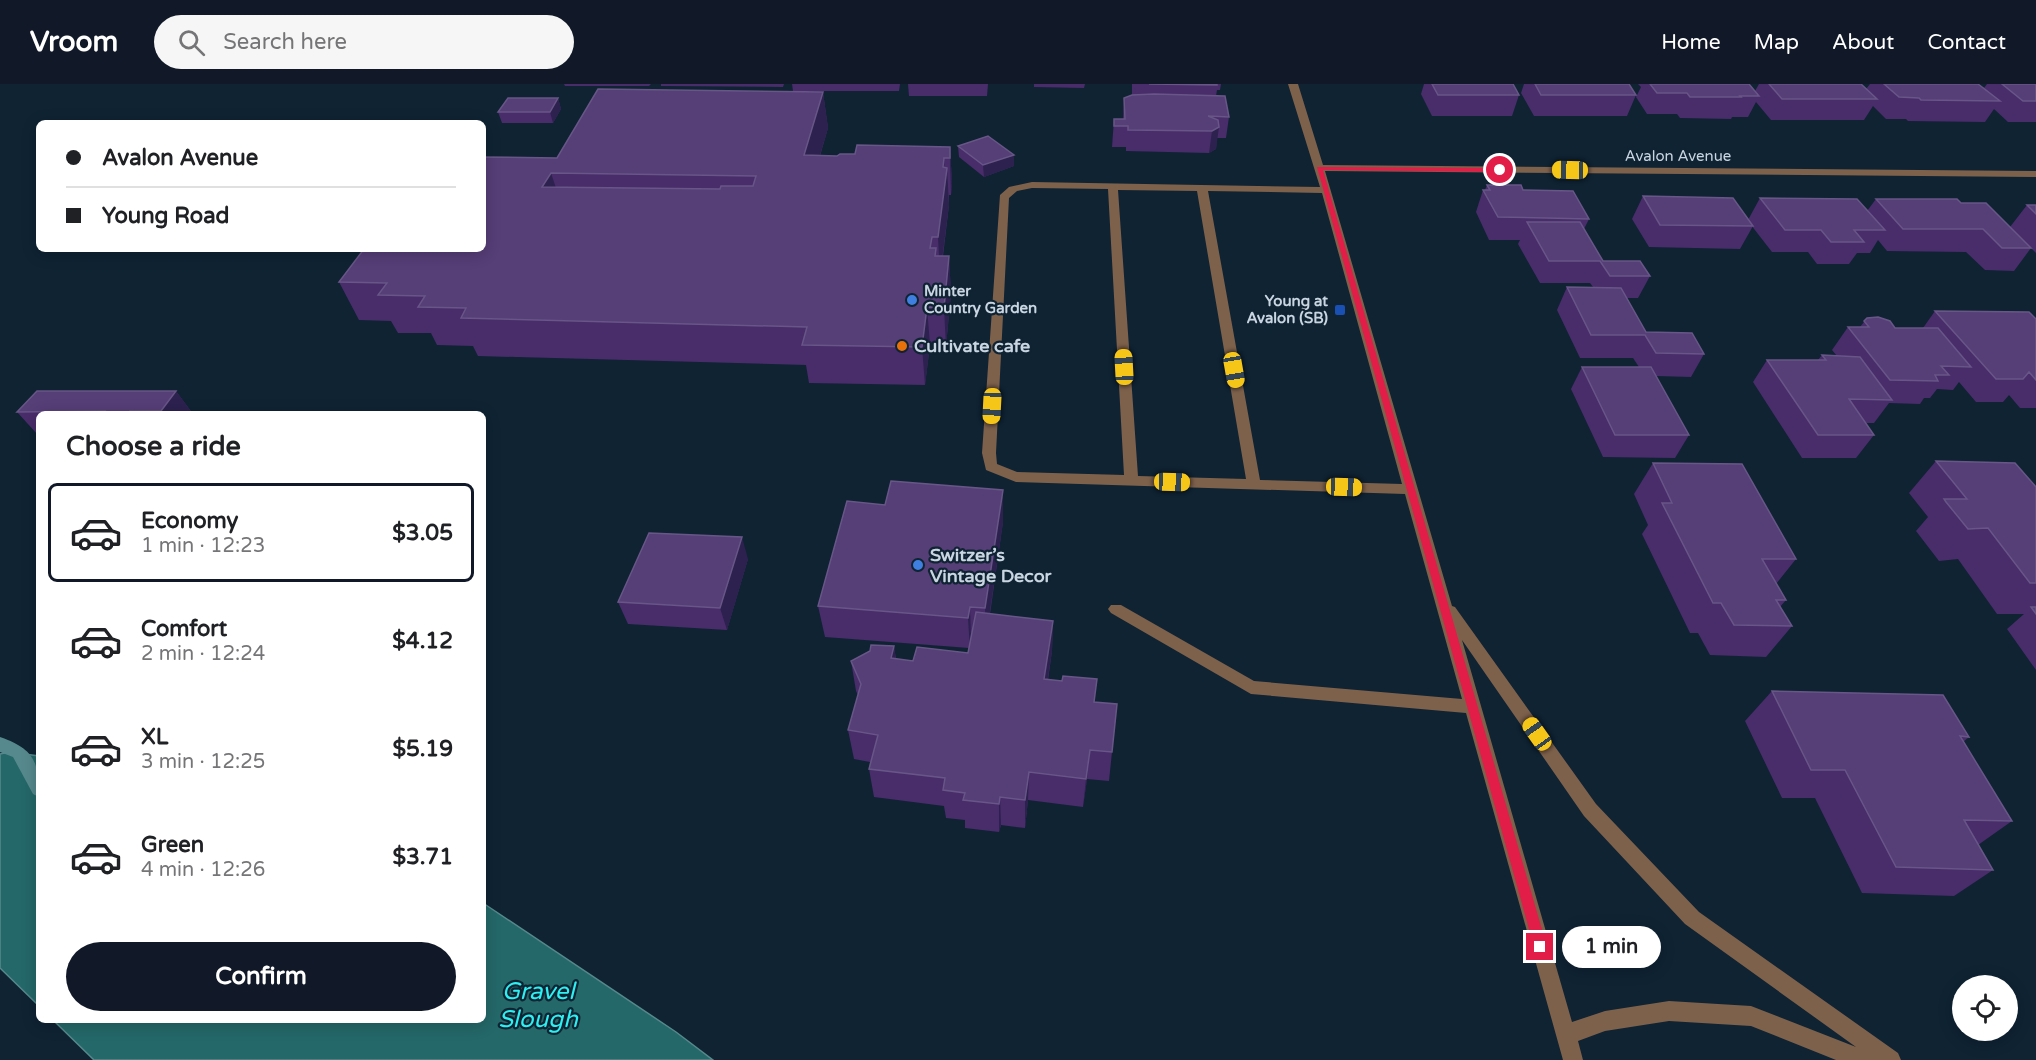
<!DOCTYPE html>
<html lang="en">
<head>
<meta charset="utf-8">
<style>
  :root { --surface:#fff; --page:#f6f6f6; --text:#202124; --muted:#757577; --line:#e0e0e0; --accent:#111827 }
  body { margin:0; font-family:"Varela Round",sans-serif; background:var(--page); color:var(--text); height:100vh; display:flex; flex-direction:column; font-size:22px; white-space:nowrap }
  * { box-sizing:border-box; margin:0 }
  p { font-size:20px; color:var(--muted) }
  .icon { flex:none; width:33px; height:33px; fill:none; stroke:currentColor; stroke-width:2; stroke-linecap:round; stroke-linejoin:round }
  .map { position:relative; flex:1; overflow:hidden }
  .sheet { position:absolute; left:36px; top:327px; width:450px; height:612px; display:flex; flex-direction:column; background:var(--surface); border-radius:9px; box-shadow:0 3px 15px #0003 }
  .sheet>* { flex:none }
  .hud { position:absolute; left:36px; top:36px; width:450px; height:132px; border-radius:9px; box-shadow:0 3px 15px #0003; display:grid; align-content:center; height:132px; padding:0 30px; background:var(--surface) }
  .fabs { position:absolute; left:1952px; top:891px; display:grid; gap:12px }
  .fabs a { display:grid; place-items:center; width:66px; height:66px; border-radius:50%; background:var(--surface); box-shadow:0 3px 15px #0003; font-size:30px }
  .end { position:absolute; width:27px; height:27px; margin:-14px; border:8px solid #e11d48; background:#fff; box-shadow:0 0 0 3px #fff }
  .from { border-radius:50% }
  .bubble { position:absolute; height:42px; border-radius:21px; background:var(--surface); box-shadow:0 3px 15px #0003; font-size:20px; font-weight:800; line-height:42px; text-align:center }
  .car { position:absolute; width:18px; height:36px; margin:-18px -9px; border-radius:8px; box-shadow:0 0 4px 2px #0007; background:linear-gradient(#f5c518 24%,#345 0 40%,#f5c518 0 76%,#345 0 86%,#f5c518 0) }
  .hud b { display:flex; align-items:center; gap:21px; height:57px; font-size:22px }
  .hud b+b { border-top:2px solid var(--line) }
  .hud i { width:15px; height:15px; background:var(--text) }
  ul { padding:0; list-style:none }
  li { display:flex; align-items:center; gap:18px; height:99px; margin:0 12px 9px; padding:0 18px; border:3px solid transparent; border-radius:9px }
  li div { flex:1 }
  li b { display:block; font-size:22px }
  li em { font-style:normal; font-weight:800 }
  li.current { border-color:var(--accent) }
  li>.icon { width:54px; height:54px; stroke-width:1.5 }
  h2 { padding:0 30px; font-size:27px; line-height:72px }
  .primary-button { display:flex; gap:12px; margin-top:auto; padding:12px 30px }
  .primary-button a { flex:1; height:69px; border-radius:36px; background:var(--accent); color:#fff; font-size:24px; font-weight:800; line-height:69px; text-align:center }
  header { display:flex; align-items:center; gap:36px; box-sizing:border-box; height:84px; padding:0 30px; background:var(--accent); color:#fff }
  header strong { font-size:28px }
  nav { display:flex; gap:33px; margin-inline-start:auto; font-size:21px }
  .search { width:420px; height:54px; background:var(--page); display:flex; align-items:center; gap:15px; box-sizing:border-box; padding:0 21px; border-radius:33px; color:var(--muted); font-size:22px }
  .map>svg:first-child { display:block }
  .water { fill:#246869; stroke:#56898d; stroke-width:1.5 }
  .lines { fill:none; stroke-linecap:round; stroke-linejoin:round }
  .stream { fill:#56898d; fill-rule:evenodd }
  .minor { fill:#7e614b; fill-rule:evenodd }
  .wall { fill:#492c6a }
  .shaded-wall { fill:#2c214f }
  .building { fill:#563e77; stroke:#685687; stroke-width:1.5; fill-rule:evenodd }
  .route { fill:#e11d48 }
  .shop-dot { fill:#3f7fe0; stroke:#0f2333; stroke-width:2 }
  .transit-dot { fill:#1a4fb4; stroke:#0f2333; stroke-width:2 }
  .food-dot { fill:#e8710a; stroke:#0f2333; stroke-width:2 }
  .labels { text-anchor:middle; stroke-width:4.5; stroke-linejoin:round; paint-order:stroke }
  .far-street-label { font-size:15px; fill:#c9d5e0; stroke:#0f2333 }
  .far-poi-label { font-size:15px; font-weight:bold; fill:#c9d5e0; stroke:#0f2333; text-anchor:start }
  .poi-label { font-size:18px; font-weight:bold; fill:#c9d5e0; stroke:#0f2333; text-anchor:start }
  .near-water-label { font-size:24px; font-style:italic; fill:#2cf1f2; stroke:#0f2333 }
</style>
</head>
<body>
<header>
<strong>Vroom</strong>
<div class="search"><svg class="icon" aria-label="search" viewBox="0 0 24 24"><circle cx="10" cy="10" r="6"/><path d="M15 15l6 6"/></svg>Search here</div>
<nav><a>Home</a><a>Map</a><a>About</a><a>Contact</a></nav>
</header>
<div class="map">
<svg width="2036" height="976" viewBox="0 0 2036 976">
  <rect width="100%" height="100%" fill="#0f2333"/>
  <path class="water" d="M9 668 39 672V922L0 884V670Z
    M483 819 676 948 713 976H94L53 936H483Z"/>
  <g class="lines">
    <path class="stream" d="M0 653C34 665 39 677 39 713L33 710 13 673 0 668Z"/>
    <path class="minor" d="M1288 0H1298L1323 81 2036 87V93L1325 87 1452 522 1455 523 1596 720 1699 828 1898 969 1901 976H1836L1751 942 1669 937 1605 947 1578 957 1583 976H1563L1466 629 1251 610 1111 529 1108 525 1111 521H1121L1254 597 1462 615 1405 410 1016 398 986 386 982 369 1000 111 1009 103 1032 98 1320 103ZM1032 104 1108 105 1124 391 1017 388 997 380 996 369 1009 114 1017 107ZM1118 106 1197 107 1246 395 1138 392ZM1208 107 1322 109 1402 400 1260 396ZM1462 556 1584 732 1685 840 1856 963 1751 922 1669 917 1605 927 1572 938Z"/>
  </g>
  <path class="wall" d="M564 0H651L649 2H565Z
    M661 0H784L783 3 661 2Z
    M792 0H900L899 7H793Z
    M908 0H988L987 12H909Z
    M1034 0H1085L1084 4 1034 3Z
    M1132 0H1221L1220 6H1217L1216 12 1229 33 1226 54H1217L1216 65 1209 69 1126 67V63H1112L1114 35H1123L1124 14 1132 11Z
    M1424 0H1513L1519 11 1512 32H1432L1421 10Z
    M1524 0H1629L1636 11 1627 32H1534L1521 9Z
    M1638 0H1749L1755 7 1759 0H1861L1866 5 1870 0H1978L1984 4 1987 0H2036V38H2008L1994 25 1985 38 1908 37 1906 35H1886L1873 22 1864 36H1771L1756 18 1748 33H1732L1731 35 1680 34 1677 30H1647L1636 13 1641 3Z
    M823 8 828 44 820 72H837L855 70 950 63 952 99 951 111H949V121L943 172H949L951 210 946 262 930 261 925 301 809 299 806 281 478 272 473 262 437 261 431 249H398L391 237 359 236 339 198 557 74Z
    M558 14 561 25 553 39H502L498 28Z
    M958 62 1014 71V82L984 93 959 73Z
    M1487 101 1523 106 1589 135 1584 145 1603 177 1650 192 1638 214H1627L1646 248 1704 270 1691 293 1656 292 1689 351 1675 374 1603 373 1571 305 1582 283H1639L1633 274H1580L1557 226 1567 203H1593L1590 199H1540L1518 160 1520 156H1489L1476 128 1483 106H1485Z
    M1643 112 1748 136 1760 114 1867 127 1876 115 1961 119 2010 143 2027 121H2036V169L2011 144 2031 164 2014 187 1985 186 1966 168 1887 167 1878 156 1870 169H1857L1849 180H1817L1808 168H1772L1751 141 1753 142 1740 165 1649 163 1632 135Z
    M1935 227 2036 235V324H2020L2009 311 2003 318H1976L1959 298 1953 306 1937 305 1930 314H1924L1920 320 1889 319 1874 339H1866L1874 351 1856 374H1802L1753 298 1767 276H1818L1822 271 1837 272 1832 266 1848 243H1860L1867 234 1895 244H1923Z
    M176 307 193 330H39V351H38L17 328Z
    M1936 377 2036 403V586L2007 545 2024 530H1997L1958 475 1939 477 1916 447 1928 433 1909 409Z
    M1653 379 1796 475 1776 500 1786 516 1780 523 1792 542 1766 573 1710 571 1698 549H1690L1642 450 1648 441 1634 410Z
    M1003 438 990 530 1053 537 1052 567 1048 596 1094 618 1112 668 1109 697 1087 695 1083 723 1028 716 1025 744 1001 741 999 748 965 744V736L946 734 944 722 874 713 869 685 870 678 854 675 848 646 858 611 856 607 851 577 894 562 896 575 913 577 968 569 969 564 825 553 818 522Z
    M748 475 727 546 628 540 618 518Z
    M1772 607 1969 653 1963 658 2012 737 1978 761 1993 786 1954 812 1862 809 1815 714H1782L1745 637Z"/>
  <path class="shaded-wall" d="M823 8 828 44 809 108 804 71Z
    M558 14 561 25 553 39 550 28Z
    M1219 43 1216 65 1209 69 1212 47Z
    M950 63 952 99 951 111 950 74Z
    M1014 71V82L984 93 983 81Z
    M944 74 945 101 947 84 949 121 940 191 938 153Z
    M551 89 563 125 542 103Z
    M949 172 951 210 946 262 944 224Z
    M927 223 930 261 925 301 922 263Z
    M176 307 193 330H163L161 327Z
    M1003 406V438L986 554 985 524Z
    M742 453 748 475 727 546 720 524Z
    M970 523 971 553 970 565 968 534Z
    M1053 537 1052 567 1043 625 1044 595Z
    M894 562 898 593 891 574Z
    M1090 666 1087 695 1083 723 1086 695Z
    M1029 688 1028 716 1025 744V716Z
    M1000 713 1001 741 999 748V720Z"/>
  <path class="building" d="M1149 0H1217V1Z
    M1432 0H1513L1519 11H1438Z
    M1535 0H1629L1636 11H1541Z
    M1650 0H1749L1759 12H1740L1741 13H1690L1687 9H1657Z
    M1769 0H1861L1877 15H1782Z
    M1884 0H1978L2000 17 1921 16 1919 14 1899 13Z
    M2002 0H2036V17H2023Z
    M598 5 823 8 804 71 837 72 840 70H855L857 61 950 63V74H944L943 83 947 84 938 153H932L930 164H936L935 172H949L944 224 927 223 922 263 802 261 807 243 461 234 466 224 418 223 425 212 378 211 387 199 339 198 364 165H483V73L557 74ZM551 89 756 92 753 102H721L720 105 542 103Z
    M1154 10 1225 12 1229 33 1208 32 1218 36 1219 43 1212 47 1128 46V42H1114V35H1125L1124 14 1132 11Z
    M508 14H558L550 28H498Z
    M988 52 1014 71 983 81 958 62Z
    M1487 101H1521L1523 106 1573 107 1589 135 1498 133 1483 106H1490Z
    M1643 112 1733 114 1753 142 1660 141Z
    M1760 114 1857 115 1885 146H1854L1864 158H1831L1821 146H1785Z
    M1876 115H1957L1961 119H1986L2031 164H2002L1983 145H1903Z
    M2027 121H2036V130Z
    M1527 138H1580L1603 177H1640L1650 192H1610L1600 177H1549Z
    M1567 203 1621 204 1646 248 1692 249 1704 270 1656 269 1645 251H1591Z
    M1935 227 2029 228 2036 235V296L2029 288 2023 295H1996Z
    M1878 233 1890 237 1895 244H1938L1971 283 1941 282 1949 291H1935L1938 297 1890 296 1848 243H1869L1864 237 1867 234Z
    M1822 271 1860 273 1892 316 1849 315 1874 351H1818L1767 276H1826Z
    M1582 283H1651L1689 351H1615Z
    M37 307H176L161 327H130L127 330H103L105 327 17 328Z
    M1936 377 2015 379 2036 403V499H2030L1988 444 1968 445 1946 418 1944 415H1967Z
    M1653 379 1742 380 1796 475H1762L1786 516H1776L1792 542 1734 541 1721 519H1713L1662 419H1672Z
    M891 397 1003 406 985 524 970 523 968 534 818 522 847 417 885 421Z
    M649 449 742 453 720 524 618 518Z
    M2031 523H2036V530Z
    M976 528 1053 537 1044 595 1062 597 1063 592 1097 595 1094 618 1117 620 1112 668 1090 666 1086 695 1029 688 1025 716 1000 713 999 720 963 716 965 709 943 706 945 694 869 685 878 651 848 646 861 600 851 577 870 567 871 561 894 562 891 574 913 577 917 563 968 569Z
    M1772 607 1943 611 1969 653 1960 652 2012 737 1964 736 1993 786 1896 783 1845 686H1811Z"/>
  <path class="route" d="M1317 83 1500 84 1504 86 1500 88 1323 86 1547 863 1545 868 1540 870 1536 868 1534 863Z"/>
  <g class="shop-dot">
    <circle cx="912" cy="216" r="6"/>
    <circle cx="918" cy="481" r="6"/>
  </g>
  <rect class="transit-dot" x="1334" y="220" width="12" height="12" rx="3"/>
  <circle class="food-dot" cx="902" cy="262" r="6"/>
  <g class="labels">
    <g class="far-street-label">
      <text x="1678" y="77">Avalon Avenue</text>
    </g>
    <g class="far-poi-label">
      <text x="924" y="212">Minter<tspan x="924" dy="17">Country Garden</tspan></text>
      <text x="1328" y="222" text-anchor="end">Young at<tspan x="1328" dy="17">Avalon (SB)</tspan></text>
    </g>
    <g class="poi-label">
      <text x="914" y="268">Cultivate cafe</text>
      <text x="930" y="477">Switzer’s<tspan x="930" dy="21">Vintage Decor</tspan></text>
    </g>
    <g class="near-water-label">
      <text x="538" y="915">Gravel<tspan x="538" dy="28">Slough</tspan></text>
    </g>
  </g>
</svg>
<div class="fabs">
<a><svg class="icon" aria-label="locate" viewBox="0 0 24 24"><circle cx="12" cy="12" r="6"/><path d="M12 2v4M12 18v4M2 12h4M18 12h4"/></svg></a>
</div>
<i class="end from" style="left:1500px;top:86px"></i>
<i class="end" style="left:1540px;top:863px"></i>
<div class="bubble" style="left:1562px;top:842px;width:99px">1 min</div>
<i class="car" style="left:1570px;top:86px;rotate:271deg"></i>
<i class="car" style="left:1124px;top:283px;rotate:357deg"></i>
<i class="car" style="left:1234px;top:286px;rotate:170deg"></i>
<i class="car" style="left:992px;top:322px;rotate:183deg"></i>
<i class="car" style="left:1172px;top:398px;rotate:92deg"></i>
<i class="car" style="left:1344px;top:403px;rotate:92deg"></i>
<i class="car" style="left:1537px;top:650px;rotate:325deg"></i>
<div class="hud">
<b><i class="from"></i>Avalon Avenue</b>
<b><i></i>Young Road</b>
</div>
<section class="sheet">
<h2>Choose a ride</h2>
<ul>
<li class="current"><svg class="icon" aria-label="car" viewBox="0 0 24 24"><path d="M5 17H2v-5l4-1 3-4h7l3 4 3 1v5h-3M9 17h6M6 11h13"/><circle cx="7" cy="17" r="2"/><circle cx="17" cy="17" r="2"/></svg><div><b>Economy</b><p>1 min · 12:23</p></div><em>$3.05</em></li>
<li><svg class="icon" aria-label="car" viewBox="0 0 24 24"><path d="M5 17H2v-5l4-1 3-4h7l3 4 3 1v5h-3M9 17h6M6 11h13"/><circle cx="7" cy="17" r="2"/><circle cx="17" cy="17" r="2"/></svg><div><b>Comfort</b><p>2 min · 12:24</p></div><em>$4.12</em></li>
<li><svg class="icon" aria-label="car" viewBox="0 0 24 24"><path d="M5 17H2v-5l4-1 3-4h7l3 4 3 1v5h-3M9 17h6M6 11h13"/><circle cx="7" cy="17" r="2"/><circle cx="17" cy="17" r="2"/></svg><div><b>XL</b><p>3 min · 12:25</p></div><em>$5.19</em></li>
<li><svg class="icon" aria-label="car" viewBox="0 0 24 24"><path d="M5 17H2v-5l4-1 3-4h7l3 4 3 1v5h-3M9 17h6M6 11h13"/><circle cx="7" cy="17" r="2"/><circle cx="17" cy="17" r="2"/></svg><div><b>Green</b><p>4 min · 12:26</p></div><em>$3.71</em></li>
</ul>
<div class="primary-button"><a>Confirm</a></div>
</section>
</div>
</body>
</html>
